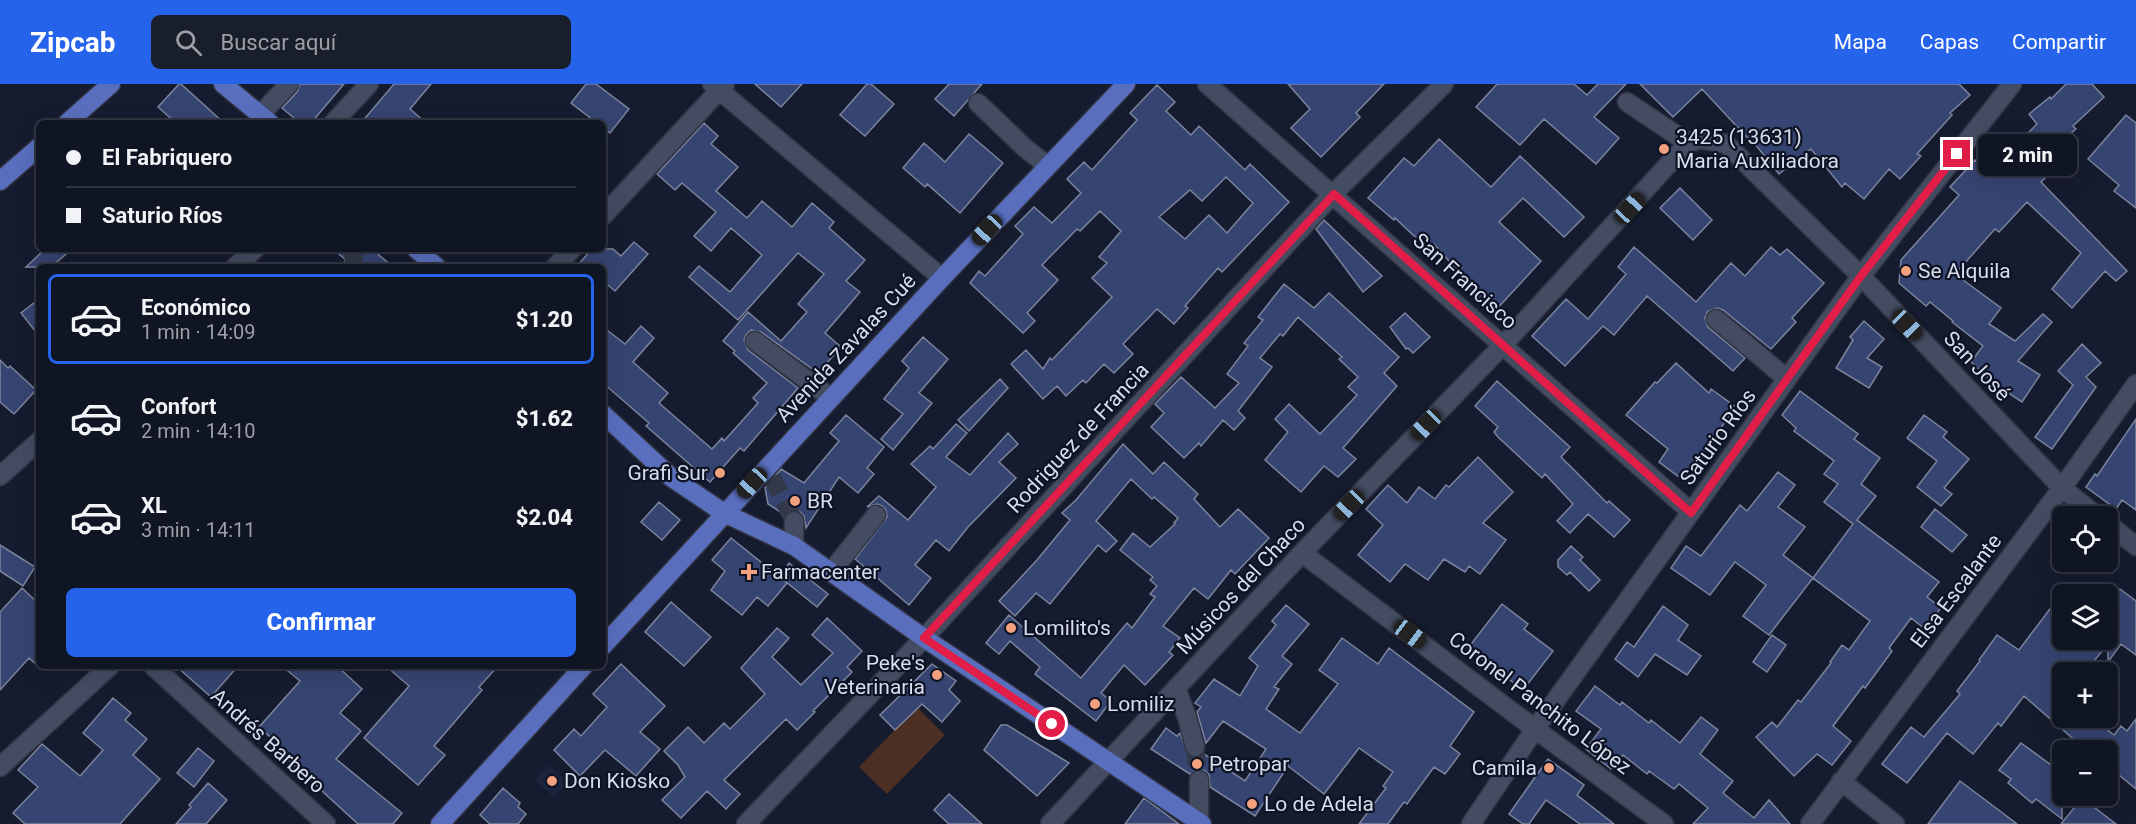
<!DOCTYPE html>
<html lang="es">
<head>
<meta charset="utf-8">
<style>
  :root { --surface:#101523; --page:#191e2b; --text:#f1f3f6; --muted:#9c9fa6; --line:#303441; --accent:#2563eb }
  body { margin:0; font-family:Roboto,sans-serif; background:var(--page); color:var(--text); height:100vh; display:flex; flex-direction:column; font-size:22px; white-space:nowrap }
  * { box-sizing:border-box; margin:0 }
  p { font-size:20px; color:var(--muted) }
  .icon { flex:none; width:33px; height:33px; fill:none; stroke:currentColor; stroke-width:2; stroke-linecap:round; stroke-linejoin:round }
  .map { position:relative; flex:1; overflow:hidden }
  .sheet { position:absolute; left:36px; top:180px; width:570px; height:405px; display:flex; flex-direction:column; background:var(--surface); border-radius:9px; box-shadow:0 6px 24px #0002,0 0 0 2px var(--line) }
  .sheet>* { flex:none }
  .guide { position:absolute; left:36px; top:36px; width:570px; height:132px; border-radius:9px; box-shadow:0 6px 24px #0002,0 0 0 2px var(--line); display:grid; align-content:center; height:132px; padding:0 30px; background:var(--surface) }
  .buttons { position:absolute; left:2052px; top:422px; display:grid; gap:12px }
  .buttons a { display:grid; place-items:center; width:66px; height:66px; border-radius:9px; background:var(--surface); box-shadow:0 6px 24px #0002,0 0 0 2px var(--line); font-size:30px }
  .end { position:absolute; width:27px; height:27px; margin:-14px; border:8px solid #e11d48; background:#fff; box-shadow:0 0 0 3px #fff }
  .from { border-radius:50% }
  .bubble { position:absolute; height:42px; border-radius:9px; background:var(--surface); box-shadow:0 6px 24px #0002,0 0 0 2px var(--line); font-size:20px; font-weight:800; line-height:42px; text-align:center }
  .car { position:absolute; width:18px; height:36px; margin:-18px -9px; border-radius:8px; box-shadow:0 0 4px 2px #0007; background:linear-gradient(#222 24%,#8ab4d8 0 40%,#222 0 76%,#8ab4d8 0 86%,#222 0) }
  .guide b { display:flex; align-items:center; gap:21px; height:57px; font-size:22px }
  .guide b+b { border-top:2px solid var(--line) }
  .guide i { width:15px; height:15px; background:var(--text) }
  ul { padding:10px 0 0; list-style:none }
  li { display:flex; align-items:center; gap:18px; height:90px; margin:0 12px 9px; padding:0 18px; border:3px solid transparent; border-radius:9px }
  li div { flex:1 }
  li b { display:block; font-size:22px }
  li em { font-style:normal; font-weight:800 }
  li.selected { border-color:var(--accent) }
  li>.icon { width:54px; height:54px; stroke-width:1.5 }
  .cta { display:flex; gap:12px; margin-top:auto; padding:12px 30px }
  .cta a { flex:1; height:69px; border-radius:9px; background:var(--accent); color:#fff; font-size:24px; font-weight:800; line-height:69px; text-align:center }
  header { display:flex; align-items:center; gap:36px; box-sizing:border-box; height:84px; padding:0 30px; background:var(--accent); color:#fff }
  header strong { font-size:28px }
  nav { display:flex; gap:33px; margin-inline-start:auto; font-size:21px }
  .search { width:420px; height:54px; background:var(--page); display:flex; align-items:center; gap:15px; box-sizing:border-box; padding:0 21px; border-radius:9px; color:var(--muted); font-size:22px }
  .map>svg:first-child { display:block }
  .built { fill:#1c243d }
  .green { fill:#4c2e22 }
  .building { fill:#364471; stroke:#7b849c; stroke-width:1.5; fill-rule:evenodd }
  .lines { fill:none; stroke-linecap:round; stroke-linejoin:round }
  .minor-tunnel { stroke:#33394b; stroke-width:18; stroke-dasharray:18 9; stroke-linecap:butt }
  .minor-casing { stroke:#323545; stroke-width:21 }
  .major-casing { stroke:#323545; stroke-width:21 }
  .minor { stroke:#444c62; stroke-width:18 }
  .major { stroke:#596fbe; stroke-width:18 }
  .route { stroke:#e11d48; stroke-width:8 }
  .poi-dot { fill:#f2a17e; stroke:#0d1225; stroke-width:2 }
  .labels { text-anchor:middle; stroke-width:4.5; stroke-linejoin:round; paint-order:stroke }
  .poi-label { font-size:21px; fill:#d8ddeb; stroke:#0d1225; text-anchor:start }
  .street-label { font-size:21px; fill:#d8ddeb; stroke:#0d1225 }
</style>
</head>
<body>
<header>
<strong>Zipcab</strong>
<div class="search"><svg class="icon" aria-label="search" viewBox="0 0 24 24"><circle cx="10" cy="10" r="6"/><path d="M15 15l6 6"/></svg>Buscar aquí</div>
<nav><a>Mapa</a><a>Capas</a><a>Compartir</a></nav>
</header>
<div class="map">
<svg width="2136" height="740" viewBox="0 0 2136 740">
  <rect width="100%" height="100%" fill="#161c2f"/>
  <path class="built" d="M549 681 568 699 554 713 535 696Z"/>
  <path class="green" d="M917 623 945 651 887 710 859 683Z"/>
  <path class="building" d="M179 0H181L224 39H176L158 23Z
    M300 0H344L311 39H300L282 24 297 8Z
    M394 0H431L410 25 426 39H361Z
    M586 0H596L629 25 610 49 603 44V39H597L571 19Z
    M755 0H802L781 23Z
    M867 0H871L894 20 865 52 840 31Z
    M949 0H982L954 32 935 15Z
    M1288 0H1384L1356 29 1360 33 1321 73 1291 44 1310 25Z
    M1497 0H1574L1587 11 1598 0H1626L1594 33 1619 54 1596 80 1544 35 1520 61 1476 23Z
    M1640 0H1959L1970 11 1950 29 1952 31 1917 70 1921 72 1900 95 1889 85 1864 115 1845 99 1842 103 1811 65 1779 90 1755 60 1754 61 1702 5 1673 33Z
    M2066 0H2092L2104 13 2073 42 2076 45 2047 69 2059 80 2041 98 2127 187 2116 197 2105 187 2072 224 2052 205 2081 169 2027 118 1999 148 1995 145 1955 190 2001 224 1989 240 2015 257 2043 230 2052 238 2018 277 2040 291 2022 318 1996 301 1971 278 1983 262 1952 238 1953 237 1930 218 1926 222 1899 199 1901 176 1959 111 1950 103 1975 76 1992 92 2016 68 2013 64 2037 40 2029 30 2050 13 2051 15Z
    M1157 1 1175 18 1166 27 1191 51 1199 42 1245 86 1250 80 1289 118 1222 188 1218 184 1185 222 1188 224 1174 240 1157 225 1123 260 1133 270 1114 289 1104 280 1086 299 1083 296 1066 312 1057 302 1043 315 1011 280 1026 266 1043 285 1050 274 1052 276 1112 213 1092 194 1107 179 1099 173 1121 147 1100 127 1080 147 1077 145 1042 181 1058 196 1027 229 1035 237 1023 249 970 199 979 187 985 192 1023 150 1015 142 1034 123 1052 139 1081 109 1067 95 1084 78 1092 86 1137 36 1130 29ZM1226 93 1253 119 1227 149 1209 131 1185 155 1159 133 1190 106 1202 117Z
    M2126 31 2136 39V124L2114 107 2119 101 2088 75Z
    M704 39 718 52 711 60 738 83 716 107 747 134 762 117 792 143 812 119 834 138 829 144 865 176 846 197 860 208 825 249 841 263 818 289 761 248 751 246 746 251 744 256 748 266 798 304 744 367 740 364 710 398 646 342 649 339 603 299V243L625 260 641 242 654 254 633 278 668 309 659 319 712 365 722 354 724 357 758 319 753 314 767 299 733 269 735 267 723 257 748 228 781 257 807 228 798 220 824 190 798 169 738 236 689 193 699 182 730 208 762 171 731 144 711 167 694 152 716 128 682 99 675 106 657 90Z
    M969 50 1003 79 960 129 927 100 925 103 903 84 924 59 945 78Z
    M1439 55 1491 103 1520 72 1584 133 1564 153 1523 114 1499 138 1541 177 1494 228 1461 198 1464 194 1434 160 1428 165 1395 134 1394 136 1368 114 1404 74 1414 82Z
    M1680 104 1712 136 1693 156 1660 124Z
    M1324 136 1382 192 1363 208 1316 145Z
    M634 158 648 170 615 207 603 197V183H576L592 165H613L621 172Z
    M1634 163 1696 218 1731 179 1745 192 1771 163 1780 171 1787 165 1824 199 1792 234 1796 238 1771 265 1723 226 1717 224 1708 227 1705 234 1708 243 1745 274 1733 287 1647 212 1614 251 1603 242 1565 282 1532 252 1566 215 1588 235 1626 190 1618 183Z
    M45 165H72L51 183H26Z
    M333 165H372L393 183H340L346 176Z
    M1284 200 1314 224 1329 209 1399 273 1384 289 1397 302 1343 364 1356 375 1338 393 1324 382 1301 408 1265 376 1288 348 1275 335 1289 320 1320 350 1357 311 1348 303 1358 293 1339 275 1342 273 1298 233 1283 252 1280 250 1260 274 1272 283 1238 327 1245 334 1234 346 1223 336 1201 362 1199 359 1184 374 1151 343 1164 329 1155 320 1181 293 1215 324 1239 299 1227 290 1248 262 1244 259 1263 236 1258 233Z
    M39 215V252L21 229Z
    M1405 229 1430 253 1413 269 1408 264 1406 265 1390 243Z
    M1864 237 1884 255 1867 274 1882 283 1869 304 1836 284 1853 256 1850 253Z
    M923 253 948 275 919 309 932 319 893 366 881 355 903 330 884 315 909 284 902 277Z
    M2082 260 2101 279 2086 293 2096 303 2052 365 2035 353 2073 301 2058 287Z
    M0 276 8 284 10 282 36 306 14 330 0 318Z
    M1676 279 1709 309 1711 305 1736 323 1683 396 1659 378 1668 365 1626 331 1655 298 1657 299Z
    M1000 295 1008 304 969 347 958 336Z
    M1497 297 1570 363 1561 373 1607 419 1609 417 1630 436 1614 453 1588 430 1570 449 1557 437 1573 420 1545 390 1542 394 1498 353 1494 348 1498 343 1475 322Z
    M1800 307 1858 350 1854 355 1880 374 1861 400 1876 412 1857 436 1939 498 1927 513 1941 524 1925 545 1911 534 1889 564 1892 567 1879 585 1865 604 1863 602 1833 642 1851 657 1832 681 1817 670 1794 692 1756 653 1772 638 1777 643 1798 616 1801 618 1831 579 1830 578 1842 561 1849 566 1870 537 1813 494 1853 440 1824 418 1838 400 1824 390 1834 377 1794 347 1796 344 1782 331Z
    M846 331 884 363 867 384 874 390 858 409 839 393 806 444 804 432 800 428 793 426 785 431 768 420 765 404 781 385 804 399 839 357 830 349Z
    M1924 331 1947 348 1943 353 1969 375 1944 404 1952 410 1941 422 1917 403 1937 377 1907 354Z
    M2136 335V426L2122 416 2116 425 2086 403 2095 390 2097 392Z
    M956 340 967 349 946 373 970 391 1008 349 1018 360 999 378 1016 394 968 443 949 467 936 456 915 481 931 494 909 521 855 475 887 433 886 426 882 422 877 420 867 423 879 412 908 436 936 403 911 380 930 362 933 365Z
    M1123 360 1153 390 1164 378 1198 410 1194 415 1220 443 1238 425 1269 454 1235 490 1231 486 1208 515 1194 504 1163 542 1180 554 1169 568 1173 571 1145 601 1124 581 1101 609 1111 617 1096 637 1035 590 1040 583 1010 557 999 570 986 559 1009 531 1081 594 1127 539 1132 544 1155 513 1150 510 1157 502 1150 496 1153 493 1120 466 1133 449 1150 463 1175 440 1174 439 1178 434 1154 413 1152 415 1131 395 1096 437 1117 457 1106 468 1098 461 1050 520 1036 509 1015 532 999 517 1037 476 1070 436 1062 429 1076 416Z
    M1478 373 1513 408 1483 439 1506 456 1480 490 1469 482 1465 488 1444 475 1428 496 1405 480 1390 498 1358 471 1383 441 1366 425 1388 401 1407 419 1419 403 1435 415 1446 401 1449 403Z
    M1778 388 1795 401 1778 423 1805 443 1783 471 1813 494 1769 551 1743 532 1766 501 1735 478 1710 511 1671 484 1686 462 1701 472 1740 421 1747 427Z
    M659 418 680 436 662 456 641 438Z
    M1935 425 1967 451 1952 468 1921 443Z
    M731 454 787 499 768 522 757 513 742 531 711 506 725 487 712 476Z
    M0 461 35 483 23 502 0 487Z
    M1571 462 1583 473 1580 476 1600 496 1589 507 1570 488 1567 491 1558 483V476Z
    M789 479 828 510 817 523 780 493Z
    M22 504 39 520V583L29 574 0 606V528Z
    M2120 505 2136 517V571L2121 560 2108 578V560L2085 588H2062V633H2091L2114 651 2121 642 2127 647 2136 635V705L2108 682V666H2086L2024 612 2001 642 1998 639 1973 670 1947 649 1907 699 1882 680 1911 643 1924 653 1960 610 1957 607 1980 577 1979 576 1997 551 2019 566 2062 509V555H2108V521Z
    M671 518 711 553 684 582 645 548Z
    M1502 520 1528 540 1524 545 1553 567 1523 606 1468 564Z
    M1286 521 1309 540 1282 572 1292 580 1274 603 1279 605 1266 625 1300 649 1338 600 1319 586 1342 554 1378 580 1389 564 1474 628 1450 662 1460 670 1445 690 1434 683 1407 720 1404 718 1388 740H1359L1386 704 1383 702 1393 688 1359 664 1324 710 1288 682 1255 732 1210 703 1209 691 1205 687 1198 685 1190 690 1151 665 1166 644 1177 652 1180 649 1188 671 1197 674 1204 670 1245 697 1266 665 1223 637 1206 659 1197 628 1201 623 1195 619 1214 595 1240 612 1258 582 1249 574 1276 541 1272 537Z
    M1663 522 1688 541 1678 556 1701 572 1687 591 1655 570 1638 593 1615 575 1627 558 1634 563Z
    M827 534 862 567 847 583 852 588 813 627 815 628 797 646 786 635 724 696 740 710 726 725 707 707 681 734 662 716 685 693 678 681 664 667 688 643 704 659 724 639 730 645 765 610 741 584 777 544 789 554 772 573 801 601 833 569 812 551Z
    M1772 551 1786 561 1767 588 1753 578Z
    M621 580 665 622 640 648 660 665 636 692 605 666 580 692 554 666 574 645 581 652 607 623 593 610Z
    M932 580 956 597 949 606 960 617 942 638 922 620 895 646 880 631Z
    M176 582H238L211 613Z
    M282 582H337L362 605 340 629 361 647 336 675 402 729 393 740H358L284 672 287 668 259 643 300 597Z
    M386 582H498L479 603 482 606 434 662 445 671 418 701 364 654 409 602Z
    M1595 602 1620 621 1622 618 1649 639 1651 636 1680 659 1701 633 1718 646 1700 670 1733 697 1723 709 1754 734 1769 716 1790 740H1693L1708 724 1679 700 1674 705 1649 687 1647 690 1623 671 1611 685 1586 665 1601 645 1576 627Z
    M113 614 131 629 125 636 147 655 133 671 160 695 120 740H25L13 729 38 703 18 686 42 660 80 692 103 666 83 649Z
    M1001 641H1007L1069 679 1037 712 984 666Z
    M2021 659 2062 689V735L2036 715 2032 719 2008 699 2011 695 1999 686Z
    M198 664 214 677 194 703 177 689Z
    M1548 675 1584 701 1577 711 1614 740H1580L1546 716 1529 740H1523L1509 730Z
    M1960 697 1996 724 2017 740H1928Z
    M208 699 227 716 206 740H176L191 723 189 721Z
    M503 704 520 719 518 723 526 730 518 740H490L480 731Z
    M949 710 982 740H949L934 726Z
    M1144 714 1179 740H1125Z
    M2082 714 2116 740H2061Z"/>
  <g class="lines">
    <path class="minor-tunnel" d="M352 165 355 183
      M772 393 794 437
      M1195 663 1199 696"/>
    <g class="minor-casing">
      <path id="minor" d="M712 0 942 194
        M1207 0 1691 428
        M1627 18 1688 59
        M978 19 1025 64 1048 82
        M260 31 289 0
        M333 39 369 0
        M1688 59 1700 55 1726 60 1861 192 2062 404 2097 432
        M603 132 725 0
        M235 183 255 165
        M555 183 572 165
        M1716 235 1787 295
        M755 257 831 314
        M0 392 39 357
        M2108 440 2136 462
        M794 462V437
        M1302 469 1535 645 1664 740
        M831 488 876 431
        M153 582 326 740
        M1176 604 1187 633 1195 663
        M0 683 110 582
        M1199 696V738
        M1841 697 1895 740
        M746 740 924 554 1333 110 1444 0
        M1050 740 1302 469 1503 261 1688 59
        M1471 740 1535 645 1861 192 2012 0
        M1810 740 2062 404 2136 300"/>
    </g>
    <g class="major-casing">
      <path id="major" d="M223 0 270 39
        M67 39 111 0
        M0 97 39 63
        M416 165 437 183
        M603 330 672 394 724 429 794 462 924 554 1202 740
        M603 562 942 194 1126 0
        M440 740 584 582"/>
    </g>
    <use href="#minor" class="minor"/>
    <use href="#major" class="major"/>
  </g>
  <g class="lines">
    <path class="route" d="M1052 640 924 554 1334 110 1691 429 1861 192 1957 70"/>
  </g>
  <g class="poi-dot">
    <circle cx="1664" cy="65" r="6"/>
    <circle cx="1906" cy="187" r="6"/>
    <circle cx="720" cy="389" r="6"/>
    <circle cx="795" cy="417" r="6"/>
    <path d="M746 479h6v6h6v6h-6v6h-6v-6h-6v-6h6z"/>
    <circle cx="1011" cy="544" r="6"/>
    <circle cx="937" cy="591" r="6"/>
    <circle cx="1095" cy="620" r="6"/>
    <circle cx="1197" cy="680" r="6"/>
    <circle cx="1549" cy="684" r="6"/>
    <circle cx="552" cy="697" r="6"/>
    <circle cx="1252" cy="720" r="6"/>
  </g>
  <g class="labels">
    <g class="poi-label">
      <text x="1676" y="60">3425 (13631)<tspan x="1676" dy="24">Maria Auxiliadora</tspan></text>
      <text x="1918" y="194">Se Alquila</text>
      <text x="708" y="396" text-anchor="end">Grafi Sur</text>
      <text x="807" y="424">BR</text>
      <text x="761" y="495">Farmacenter</text>
      <text x="1023" y="551">Lomilito's</text>
      <text x="925" y="586" text-anchor="end">Peke's<tspan x="925" dy="24">Veterinaria</tspan></text>
      <text x="1107" y="627">Lomiliz</text>
      <text x="1209" y="687">Petropar</text>
      <text x="1537" y="691" text-anchor="end">Camila</text>
      <text x="564" y="704">Don Kiosko</text>
      <text x="1264" y="727">Lo de Adela</text>
    </g>
    <g class="street-label">
      <text transform="translate(1465 197) rotate(42)" y="7">San Francisco</text>
      <text transform="translate(846 264) rotate(-47)" y="7">Avenida Zavalas Cué</text>
      <text transform="translate(1977 282) rotate(47)" y="7">San José</text>
      <text transform="translate(1718 353) rotate(-54)" y="7">Saturio Ríos</text>
      <text transform="translate(1078 354) rotate(-47)" y="7">Rodriguez de Francia</text>
      <text transform="translate(1241 502) rotate(-47)" y="7">Músicos del Chaco</text>
      <text transform="translate(1956 507) rotate(-53)" y="7">Elsa Escalante</text>
      <text transform="translate(1540 619) rotate(37)" y="7">Coronel Panchito López</text>
      <text transform="translate(268 657) rotate(42)" y="7">Andrés Barbero</text>
    </g>
  </g>
</svg>
<div class="buttons">
<a><svg class="icon" aria-label="locate" viewBox="0 0 24 24"><circle cx="12" cy="12" r="6"/><path d="M12 2v4M12 18v4M2 12h4M18 12h4"/></svg></a>
<a><svg class="icon" aria-label="layers" viewBox="0 0 24 24"><path d="M12 4l9 5-9 5-9-5zM3 14l9 5 9-5"/></svg></a>
<a>+</a>
<a>−</a>
</div>
<i class="end from" style="left:1052px;top:640px"></i>
<i class="end" style="left:1957px;top:70px"></i>
<div class="bubble" style="left:1978px;top:50px;width:99px">2 min</div>
<i class="car" style="left:1630px;top:124px;rotate:43deg"></i>
<i class="car" style="left:987px;top:146px;rotate:223deg"></i>
<i class="car" style="left:1907px;top:241px;rotate:136deg"></i>
<i class="car" style="left:1426px;top:341px;rotate:224deg"></i>
<i class="car" style="left:752px;top:399px;rotate:223deg"></i>
<i class="car" style="left:1349px;top:421px;rotate:224deg"></i>
<i class="car" style="left:1410px;top:550px;rotate:127deg"></i>
<div class="guide">
<b><i class="from"></i>El Fabriquero</b>
<b><i></i>Saturio Ríos</b>
</div>
<section class="sheet">
<ul>
<li class="selected"><svg class="icon" aria-label="car" viewBox="0 0 24 24"><path d="M5 17H2v-5l4-1 3-4h7l3 4 3 1v5h-3M9 17h6M6 11h13"/><circle cx="7" cy="17" r="2"/><circle cx="17" cy="17" r="2"/></svg><div><b>Económico</b><p>1 min · 14:09</p></div><em>$1.20</em></li>
<li><svg class="icon" aria-label="car" viewBox="0 0 24 24"><path d="M5 17H2v-5l4-1 3-4h7l3 4 3 1v5h-3M9 17h6M6 11h13"/><circle cx="7" cy="17" r="2"/><circle cx="17" cy="17" r="2"/></svg><div><b>Confort</b><p>2 min · 14:10</p></div><em>$1.62</em></li>
<li><svg class="icon" aria-label="car" viewBox="0 0 24 24"><path d="M5 17H2v-5l4-1 3-4h7l3 4 3 1v5h-3M9 17h6M6 11h13"/><circle cx="7" cy="17" r="2"/><circle cx="17" cy="17" r="2"/></svg><div><b>XL</b><p>3 min · 14:11</p></div><em>$2.04</em></li>
</ul>
<div class="cta"><a>Confirmar</a></div>
</section>
</div>
</body>
</html>
